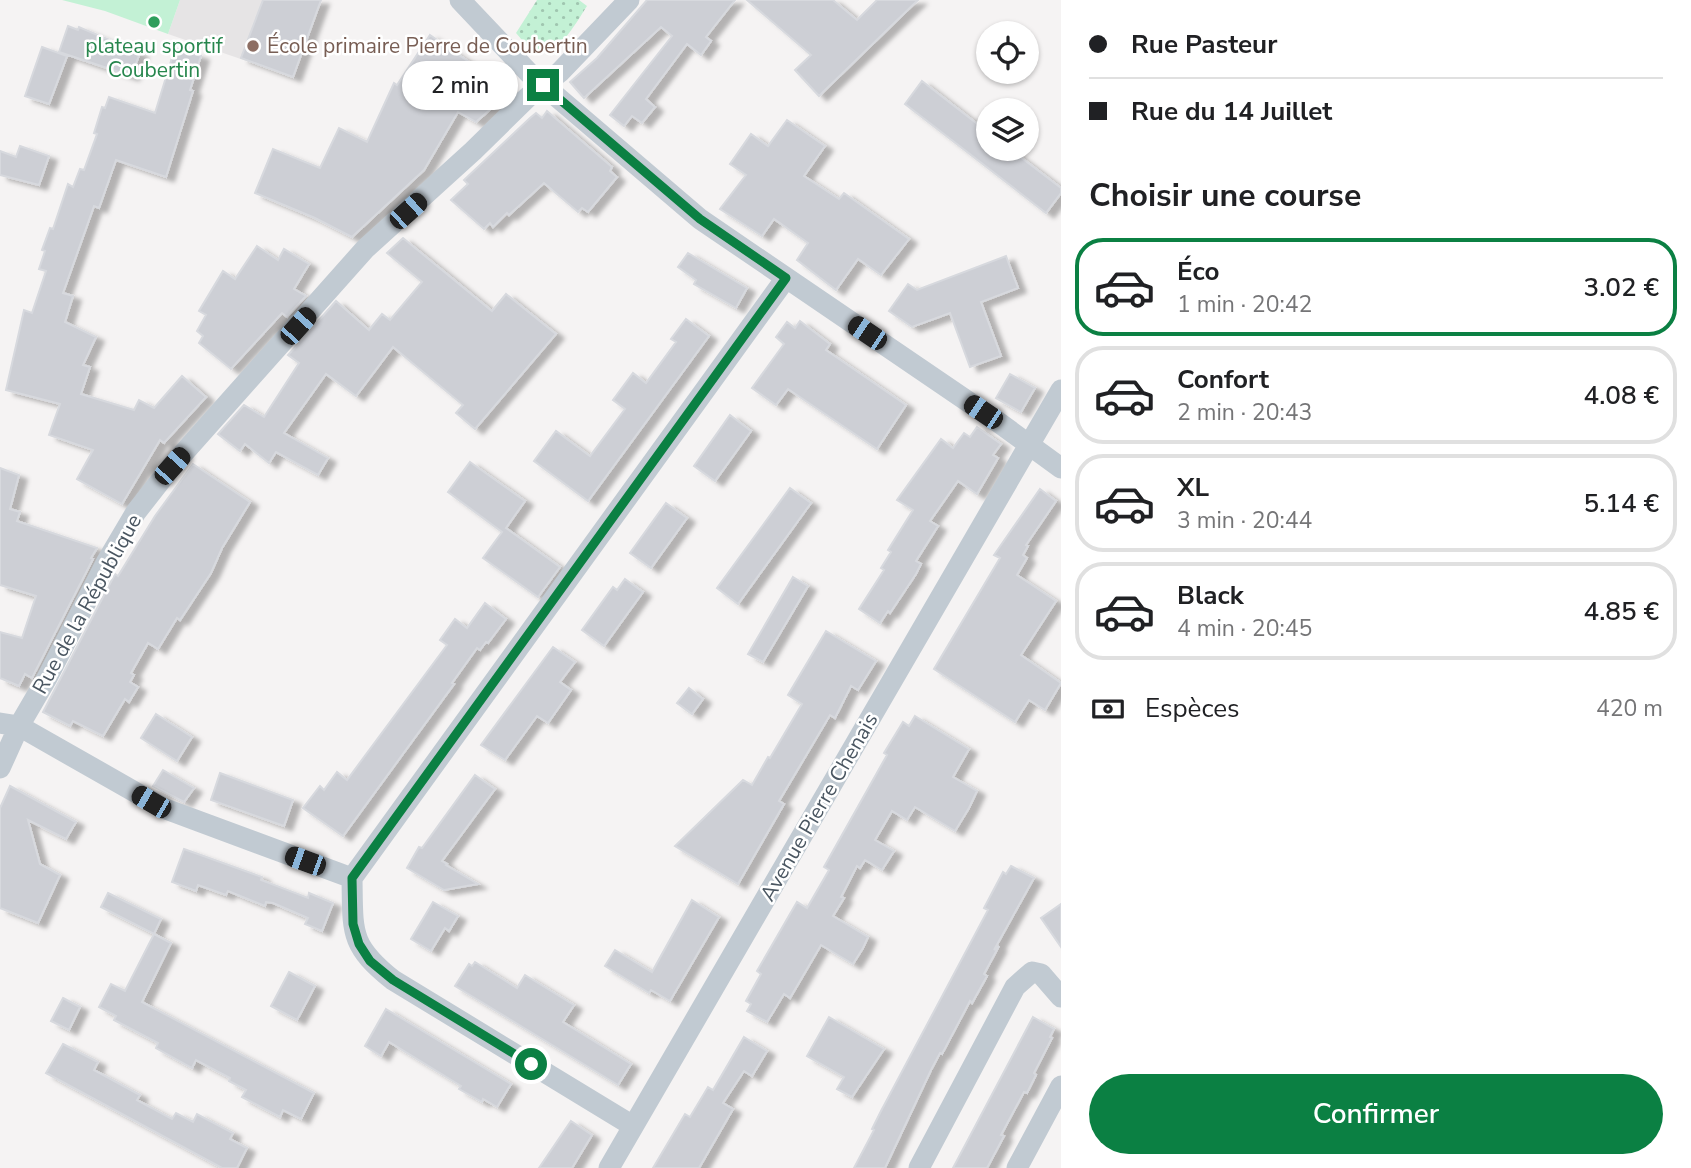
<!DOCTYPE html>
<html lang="fr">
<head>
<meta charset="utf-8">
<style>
  :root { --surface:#fff; --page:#f2f2f2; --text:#202124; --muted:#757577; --line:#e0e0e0; --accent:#0b8043 }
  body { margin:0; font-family:"Nunito Sans",sans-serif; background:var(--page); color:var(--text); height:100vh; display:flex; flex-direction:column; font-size:26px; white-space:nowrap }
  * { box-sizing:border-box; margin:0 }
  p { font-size:23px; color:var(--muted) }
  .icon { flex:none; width:38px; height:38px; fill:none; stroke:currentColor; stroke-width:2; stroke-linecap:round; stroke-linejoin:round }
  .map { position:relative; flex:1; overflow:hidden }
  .side { display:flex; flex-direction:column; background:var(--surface); width:630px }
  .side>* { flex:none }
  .banner { display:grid; align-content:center; height:154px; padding:0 28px; background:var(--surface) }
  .controls { position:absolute; left:976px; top:21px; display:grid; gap:14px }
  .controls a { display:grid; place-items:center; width:63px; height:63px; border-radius:50%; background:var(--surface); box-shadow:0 2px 5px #0004; font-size:35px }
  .end { position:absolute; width:32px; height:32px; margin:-16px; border:9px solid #0b8043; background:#fff; box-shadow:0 0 0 4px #fff }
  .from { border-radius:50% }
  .bubble { position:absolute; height:49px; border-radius:24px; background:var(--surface); box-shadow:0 2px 5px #0004; font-size:23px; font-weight:600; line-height:49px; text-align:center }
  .car { position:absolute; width:21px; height:42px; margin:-21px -10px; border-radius:9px; box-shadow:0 0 5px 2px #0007; background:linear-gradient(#222 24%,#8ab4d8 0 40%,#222 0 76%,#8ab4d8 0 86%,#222 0) }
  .banner b { display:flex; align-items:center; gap:24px; height:66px; font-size:26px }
  .banner b+b { border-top:2px solid var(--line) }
  .banner i { width:18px; height:18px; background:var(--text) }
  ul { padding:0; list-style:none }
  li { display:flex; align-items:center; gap:21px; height:98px; margin:0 14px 10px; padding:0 14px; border:4px solid var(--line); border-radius:28px }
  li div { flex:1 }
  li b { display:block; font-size:26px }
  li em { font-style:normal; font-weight:600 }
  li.active { border-color:var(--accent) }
  li>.icon { width:63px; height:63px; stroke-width:1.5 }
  h2 { padding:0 28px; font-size:32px; line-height:84px }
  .pay { display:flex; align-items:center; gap:18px; height:77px; padding:0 28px; font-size:26px }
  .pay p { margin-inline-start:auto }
  .primary-button { display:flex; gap:14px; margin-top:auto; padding:14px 28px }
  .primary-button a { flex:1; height:80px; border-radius:42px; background:var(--accent); color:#fff; font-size:28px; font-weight:600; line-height:80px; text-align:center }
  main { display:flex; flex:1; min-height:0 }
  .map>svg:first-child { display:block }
  .education { fill:#e6e4e5 }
  .grass { fill:url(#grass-dots) }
  .pitch { fill:#c3f1d5 }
  .building { fill:#cdcfd5; stroke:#d7d9de; stroke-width:2; filter:url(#shadow) }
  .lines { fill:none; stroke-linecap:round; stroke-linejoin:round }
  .minor { stroke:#c1cad2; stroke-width:21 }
  .route { stroke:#0b8043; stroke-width:9 }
  .leisure-dot { fill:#2e9e5b; stroke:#fff; stroke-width:2.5 }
  .education-dot { fill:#8d6e63; stroke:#fff; stroke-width:2.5 }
  .labels { text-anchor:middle; stroke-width:5; stroke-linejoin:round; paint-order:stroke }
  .leisure-label { font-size:21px; fill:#27864d; stroke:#fff }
  .education-label { font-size:21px; fill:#785e54; stroke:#fff; text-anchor:start }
  .street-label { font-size:21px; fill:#4a5661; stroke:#fff }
</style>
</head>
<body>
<main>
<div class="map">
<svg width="1061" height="1168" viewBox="0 0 1061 1168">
  <defs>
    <pattern id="grass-dots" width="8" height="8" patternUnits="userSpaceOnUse" patternTransform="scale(1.75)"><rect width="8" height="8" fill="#c3f1d5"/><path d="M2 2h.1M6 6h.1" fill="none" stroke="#a0c6b0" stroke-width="1.8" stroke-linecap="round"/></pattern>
    <filter id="shadow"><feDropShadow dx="8" dy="4.5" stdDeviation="2" flood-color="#0004"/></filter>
  </defs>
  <rect width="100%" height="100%" fill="#f5f3f3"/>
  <path class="education" d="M180 0H321L293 77 168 34Z"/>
  <path class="grass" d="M537 0H579L587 6C577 21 558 58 536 52 528 50 521 38 516 33Z"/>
  <path class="pitch" d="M62 0H180L168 34 105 11Z"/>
  <path class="building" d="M263 0H321L293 77 241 58Z
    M647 0H735L706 37 711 41 701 55 687 44 646 99 655 107 642 123 632 116 624 126 610 115 672 36 661 27 584 98 570 82 597 58Z
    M747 0H833L857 20 877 0H918L819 96 795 70 811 55Z
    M68 26 78 30 79 27 140 53 131 76 59 52Z
    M430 35 511 91 476 122 458 112 424 170 352 237 315 218 255 193 273 149 320 168 339 128 367 142 394 83 397 85Z
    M42 47 67 56 49 104 25 96Z
    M175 48 201 56 190 90 193 91 166 177 116 160 99 208 94 206 63 293 73 296 65 322 96 337 83 365 90 367 81 394 134 410 139 400 154 408 182 376 206 397 164 443 160 440 122 504 77 479 93 450 49 435 60 404 6 390 24 310 32 313 46 271 39 269 45 251 42 250 50 228 53 229 68 184 73 187 80 169 84 170 97 134 94 133 102 107 105 108 109 97 155 113Z
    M922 81 989 133V149H1010L1061 188V193L1046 213 905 104Z
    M547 111 612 167 610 171 617 177 588 212 582 208 578 212 544 183 509 215 507 213 493 227 490 223 484 229 451 200 468 184 464 180 530 118 536 113 542 118Z
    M787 120 825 146 804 176 839 199 844 193 909 239 881 275 858 259 836 290 797 260 808 243 774 219 762 236 720 209 746 175 730 164 751 134 768 146Z
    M20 146 49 156 39 185 0 175V151L16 157Z
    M403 238 492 311 506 294 556 334 475 429 456 413 463 405 393 347 356 396 326 374 284 433 328 458 318 475 276 452 269 463 245 444 240 451 218 434 244 405 264 417 299 363 288 355 336 301 369 330 382 314 390 320 422 282 387 253Z
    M257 246 278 260 284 249 309 264 294 289 306 296 287 317 282 313 231 369 199 343 203 336 197 331 206 315 199 311 223 271 235 279Z
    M688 253 747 288 736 308 694 284 696 280 678 267Z
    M1006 256 1018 288 981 302 1001 356 970 367 950 313 912 327 889 311 908 284 917 290Z
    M686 319 709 336 588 501 534 461 556 431 590 456 625 409 613 400 633 373 646 383 676 342 671 339Z
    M800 321 830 344 826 350 906 405 877 449 788 389 776 405 752 388 784 344 776 337 787 322 795 328Z
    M1010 374 1035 388 1021 412 996 398Z
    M730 415 751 431 715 481 694 466Z
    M977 427 1001 444 993 455 998 458 977 494 958 481 930 521 938 526 916 561 921 564 916 574 890 613 888 611 880 623 859 609 884 570 881 568 891 552 888 550 913 510 897 500 941 439 953 448 964 433 970 437Z
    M470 462 525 501 506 528 560 567 538 597 483 558 502 532 448 492Z
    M193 464 250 502 222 548 211 573 180 620 177 618 158 649 148 643 131 673 134 675 130 682 138 687 129 702 125 699 103 736 73 721 70 726 43 712 115 574 118 576 155 516Z
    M0 468 19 475 10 509 20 512 17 521 97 548 91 558 93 559 35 672 32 678 25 674 19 686 0 678V632L22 638 36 596 0 585Z
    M790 488 811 503 738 604 717 588Z
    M1040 489 1056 501 1026 545 1028 546 1023 555 1027 558 1017 575 1056 601 1021 655 1061 683 1045 710 1029 700 1015 722 934 669 1000 558 994 555Z
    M666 503 687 518 651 568 630 553Z
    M793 577 808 586 763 662 748 654Z
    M625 579 643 592 604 646 582 630 613 587 617 590Z
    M485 603 506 619 488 643 486 642 480 650 477 648 452 683 454 684 343 836 303 808 320 786 324 790 337 772 347 780 447 645 440 640 455 619 467 628Z
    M826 631 876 661 858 690 851 686 835 718 830 715 779 801 784 804 738 884 675 846 743 780 752 785 768 757 770 758 802 704 788 695Z
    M553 647 575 662 560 682 571 690 548 723 537 716 505 760 481 745Z
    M689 688 703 699 692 714 677 703Z
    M156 714 192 737 177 761 141 738Z
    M915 716 969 749 953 777 977 791 969 808 955 831 915 807 907 820 892 811 875 840 894 851 882 870 865 860 860 868 857 866 841 897 844 898 833 916 868 937 863 948 853 964 821 945 790 998 784 994 767 1022 747 1011 751 1004 746 1001 761 974 757 971 797 902 807 908 829 870 824 867 887 755 884 753 903 722 909 726Z
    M163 770 194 788 184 802 153 786Z
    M220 773 293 800 284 826 211 800Z
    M475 775 495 789 442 861 447 864 446 865 478 884 444 890 407 868 419 847 422 848Z
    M10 786 76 822 66 839 28 820 40 864 60 875 38 923 0 908V808Z
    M184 849 262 877 261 880 308 898 309 893 333 903 322 931 305 924 308 918 273 903 266 902 265 906 228 891 226 895 198 885 196 891 172 882Z
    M1011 866 1034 878 994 950 999 946 984 974 987 976 972 1003 970 1001 942 1054 940 1053 931 1070 885 1168H854L874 1130 872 1129 881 1111 988 910 984 908 1003 872 1006 874Z
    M108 893 161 919 154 934 101 907Z
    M692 900 719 917 670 1001 651 990 649 993 605 966 615 950 652 972Z
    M433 902 458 916 449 931 445 928 431 951 411 939Z
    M1061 904V947L1041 918Z
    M154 934 171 943 142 1002 314 1093 301 1119 283 1110 280 1117 242 1097 246 1090 229 1081 230 1078 196 1060 192 1068 156 1048 158 1043 114 1020 116 1016 99 1007 111 984 125 991Z
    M475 962 517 988 525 975 574 1005 563 1022 631 1064 618 1085 455 986 469 964 472 966Z
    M289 972 315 986 297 1020 271 1006Z
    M63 998 80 1007 69 1030 51 1021Z
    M386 1009 511 1084 497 1107 483 1099 482 1102 459 1089 461 1086 389 1042 381 1056 365 1046Z
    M829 1017 884 1049 852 1097 837 1089 844 1077 807 1056Z
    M1033 1017 1054 1029 1050 1037 1052 1038 1034 1073 1036 1075 1027 1093 1024 1092 1001 1135 1004 1136 987 1168H953Z
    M744 1037 767 1051 752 1076 744 1071 723 1103 733 1109 699 1168H653L685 1114 690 1117 708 1087 713 1090Z
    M63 1044 98 1062 94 1070 140 1095 137 1100 172 1119 176 1113 193 1122 197 1114 233 1133 230 1139 247 1148 237 1168H222L46 1073Z
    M571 1121 592 1135 572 1168H539Z"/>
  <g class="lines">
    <path class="minor" d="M460 0 529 73 700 219 998 422 1061 468
      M0 723 19 726 163 808 352 878C353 932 349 945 393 980L633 1126
      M0 768 19 726 47 678 107 561 136 512 172 466 365 249 473 151 528 97 560 72 629 0
      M352 878 786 278
      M609 1168 1061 390
      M919 1168 1015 987 1032 972 1041 974 1061 997
      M1017 1168 1061 1086"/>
  </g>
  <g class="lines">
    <path class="route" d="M531 1064 393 980 370 961 359 944 353 924 352 878 786 278 700 219 543 85"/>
  </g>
  <circle class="leisure-dot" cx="154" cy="22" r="7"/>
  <circle class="education-dot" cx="253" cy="46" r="7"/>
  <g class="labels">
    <g class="leisure-label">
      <text x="154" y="53">plateau sportif<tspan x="154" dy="24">Coubertin</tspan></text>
    </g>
    <g class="education-label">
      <text x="267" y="53">École primaire Pierre de Coubertin</text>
    </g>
    <g class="street-label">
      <text transform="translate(87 604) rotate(-61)" y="7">Rue de la République</text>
      <text transform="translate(819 807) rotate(-60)" y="7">Avenue Pierre Chenais</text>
    </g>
  </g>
</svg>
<div class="controls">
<a><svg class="icon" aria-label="locate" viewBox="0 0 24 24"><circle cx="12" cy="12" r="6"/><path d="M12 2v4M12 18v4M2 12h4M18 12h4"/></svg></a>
<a><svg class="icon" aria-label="layers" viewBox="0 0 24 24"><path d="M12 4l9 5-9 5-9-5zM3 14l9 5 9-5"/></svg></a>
</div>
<i class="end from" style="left:531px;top:1064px"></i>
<i class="end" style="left:543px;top:85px"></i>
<div class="bubble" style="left:402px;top:61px;width:116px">2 min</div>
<i class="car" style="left:408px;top:211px;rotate:48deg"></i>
<i class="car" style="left:298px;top:326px;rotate:42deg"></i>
<i class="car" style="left:867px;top:333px;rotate:304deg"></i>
<i class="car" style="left:983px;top:412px;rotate:304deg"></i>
<i class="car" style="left:172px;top:466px;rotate:42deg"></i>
<i class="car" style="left:151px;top:802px;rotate:300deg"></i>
<i class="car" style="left:305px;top:861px;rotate:290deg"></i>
</div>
<section class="side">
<div class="banner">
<b><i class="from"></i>Rue Pasteur</b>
<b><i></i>Rue du 14 Juillet</b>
</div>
<h2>Choisir une course</h2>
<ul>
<li class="active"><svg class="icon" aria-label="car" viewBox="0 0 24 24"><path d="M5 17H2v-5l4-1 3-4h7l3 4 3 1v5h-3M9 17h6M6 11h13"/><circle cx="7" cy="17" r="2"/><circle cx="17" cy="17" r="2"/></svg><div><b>Éco</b><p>1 min · 20:42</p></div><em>3.02 €</em></li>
<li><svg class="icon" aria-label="car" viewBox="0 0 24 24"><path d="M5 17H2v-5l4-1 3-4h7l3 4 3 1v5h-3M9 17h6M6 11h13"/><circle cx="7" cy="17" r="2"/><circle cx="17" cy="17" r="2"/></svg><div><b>Confort</b><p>2 min · 20:43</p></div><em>4.08 €</em></li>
<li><svg class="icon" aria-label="car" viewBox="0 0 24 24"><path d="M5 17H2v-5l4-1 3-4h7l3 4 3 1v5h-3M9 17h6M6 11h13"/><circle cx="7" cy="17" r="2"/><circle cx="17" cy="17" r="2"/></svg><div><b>XL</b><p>3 min · 20:44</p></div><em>5.14 €</em></li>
<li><svg class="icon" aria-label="car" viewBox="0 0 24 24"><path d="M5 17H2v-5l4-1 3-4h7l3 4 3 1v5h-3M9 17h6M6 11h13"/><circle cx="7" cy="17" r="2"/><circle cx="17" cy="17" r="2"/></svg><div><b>Black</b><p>4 min · 20:45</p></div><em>4.85 €</em></li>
</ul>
<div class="pay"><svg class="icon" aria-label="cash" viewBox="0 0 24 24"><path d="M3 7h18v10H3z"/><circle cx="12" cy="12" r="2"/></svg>Espèces<p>420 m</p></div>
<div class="primary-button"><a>Confirmer</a></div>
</section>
</main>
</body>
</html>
